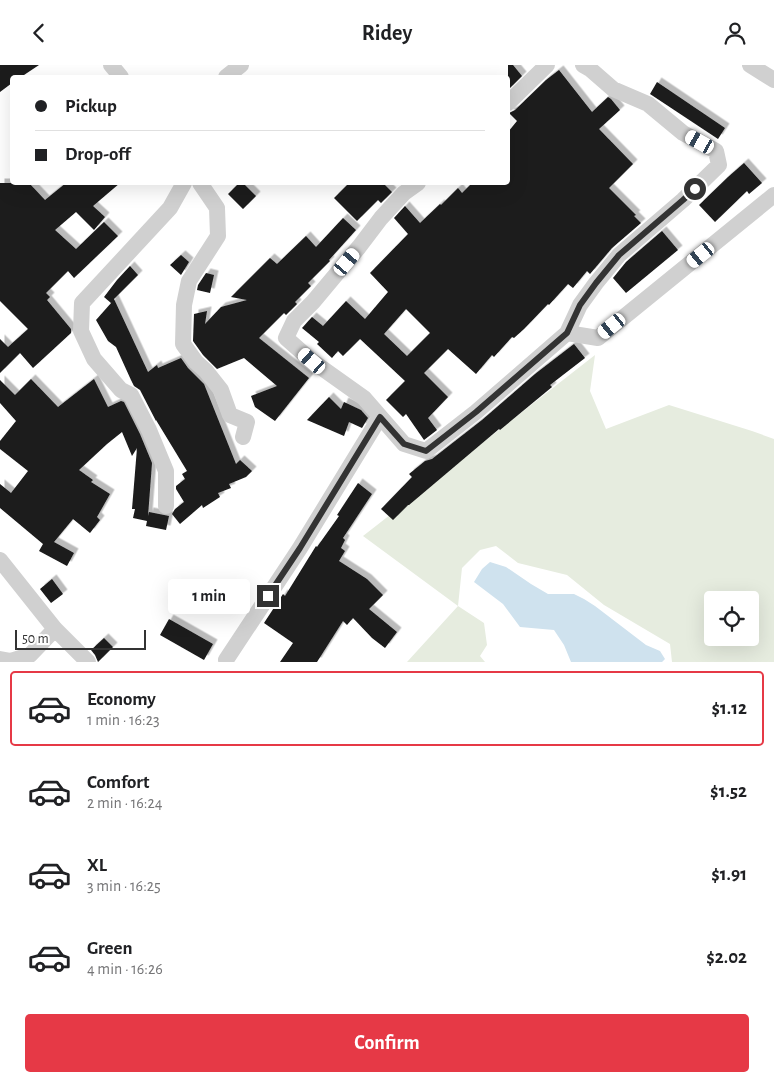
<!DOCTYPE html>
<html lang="en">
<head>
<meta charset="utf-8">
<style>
  :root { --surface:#fff; --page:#f2f2f2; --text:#202124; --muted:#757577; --line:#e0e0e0; --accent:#e63946 }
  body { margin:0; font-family:"Alegreya Sans",sans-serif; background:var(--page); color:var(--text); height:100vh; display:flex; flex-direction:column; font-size:19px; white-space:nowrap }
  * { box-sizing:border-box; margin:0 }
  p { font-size:16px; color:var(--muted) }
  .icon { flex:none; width:28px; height:28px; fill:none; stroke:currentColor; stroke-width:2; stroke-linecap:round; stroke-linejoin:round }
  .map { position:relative; height:597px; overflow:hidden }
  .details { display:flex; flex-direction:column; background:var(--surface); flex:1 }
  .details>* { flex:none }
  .top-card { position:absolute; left:10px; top:10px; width:500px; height:110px; border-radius:5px; box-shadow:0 5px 20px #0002; display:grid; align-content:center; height:110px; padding:0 25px; background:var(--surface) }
  .buttons { position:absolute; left:704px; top:526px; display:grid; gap:10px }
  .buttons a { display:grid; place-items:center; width:55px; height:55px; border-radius:5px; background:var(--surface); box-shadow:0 5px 20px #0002; font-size:25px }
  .scale { position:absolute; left:15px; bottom:12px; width:131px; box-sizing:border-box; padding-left:5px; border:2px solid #333; border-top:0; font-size:14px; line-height:18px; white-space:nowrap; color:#333; -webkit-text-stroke:4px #fff; paint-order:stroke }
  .end { position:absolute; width:22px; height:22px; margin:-11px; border:6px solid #333; background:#fff; box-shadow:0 0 0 2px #fff }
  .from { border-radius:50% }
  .bubble { position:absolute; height:35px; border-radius:5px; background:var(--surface); box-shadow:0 5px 20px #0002; font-size:16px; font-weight:700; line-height:35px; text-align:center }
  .car { position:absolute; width:15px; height:30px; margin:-15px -8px; border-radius:6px; box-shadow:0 0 4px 1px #0007; background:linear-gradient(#fff 24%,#345 0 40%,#fff 0 76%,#345 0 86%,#fff 0) }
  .top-card b { display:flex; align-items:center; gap:18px; height:48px; font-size:19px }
  .top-card b+b { border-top:1px solid var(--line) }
  .top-card i { width:12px; height:12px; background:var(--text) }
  ul { padding:9px 0 0; list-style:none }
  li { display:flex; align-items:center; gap:15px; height:75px; margin:0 10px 8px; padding:0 15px; border:2px solid transparent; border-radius:5px }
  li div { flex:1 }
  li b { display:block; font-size:19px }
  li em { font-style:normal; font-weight:700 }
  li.active { border-color:var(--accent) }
  li>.icon { width:45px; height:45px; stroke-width:1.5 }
  .cta { display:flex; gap:10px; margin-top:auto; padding:10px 25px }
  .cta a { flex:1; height:58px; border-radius:5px; background:var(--accent); color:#fff; font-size:20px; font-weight:700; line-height:58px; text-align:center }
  header { display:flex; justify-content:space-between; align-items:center; height:65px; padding:0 25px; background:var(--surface); font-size:22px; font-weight:700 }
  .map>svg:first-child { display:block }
  .green { fill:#e6ecdf; fill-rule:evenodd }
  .water { fill:#cfe2ee }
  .building { fill:#1a1a1a; fill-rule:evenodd; filter:url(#shadow) }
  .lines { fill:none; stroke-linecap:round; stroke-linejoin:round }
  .street { stroke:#d0d0d0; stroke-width:16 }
  .route { stroke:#333; stroke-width:6 }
</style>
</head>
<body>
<header><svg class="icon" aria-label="back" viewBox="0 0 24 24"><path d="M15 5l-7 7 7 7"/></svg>Ridey<svg class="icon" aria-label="person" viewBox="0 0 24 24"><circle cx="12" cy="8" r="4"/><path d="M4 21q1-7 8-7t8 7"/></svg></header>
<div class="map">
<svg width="774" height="597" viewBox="0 0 774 597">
  <defs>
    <filter id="shadow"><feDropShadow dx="4.5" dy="-4.5" stdDeviation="0" flood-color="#0004"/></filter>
  </defs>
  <rect width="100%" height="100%" fill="#fff"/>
  <path class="green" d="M595 290 590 326 606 364 669 340 752 366 774 374V597H672L670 579 604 540 567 510 518 498 496 481 480 485 462 503 458 541 484 558 487 580 480 591 485 597H407L458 541 363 471ZM712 535H750V572H712Z"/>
  <path class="water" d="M490 497 506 502 531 519 548 529H574L584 534 595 541 646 580 660 586 665 594 662 597H571L564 580 554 565 520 562 503 539 474 517 482 504Z"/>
  <path class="building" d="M0 0H39L21 12H12V18L0 27Z
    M508 0H513L522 11 508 25Z
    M559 5 592 47 608 32 611 34 620 45 599 64 633 99 609 123 636 150 634 151 641 158 612 183 590 209 587 206 573 223 568 219 549 240 548 239 524 264 514 273 512 272 494 292 492 290 476 309 448 284 424 308 448 332 428 353 437 365 424 375 406 349 403 352 386 335 405 316 360 274 343 291 338 286 332 293 317 279 319 277 302 263 312 252 323 261 346 236 365 254 388 227 370 208 408 169 394 153 405 141 420 158 440 139 441 140 458 123 462 128 472 118H508V67L517 56 509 48 515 45 546 15ZM406 244 430 268 407 291 384 269Z
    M657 17 725 63 718 74 650 29Z
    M744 98 762 118 749 129 747 126 715 157 699 140 728 112Z
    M0 118H29L45 135 66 118H120L93 141 105 152 94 165 76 147 55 165 76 184 104 157 118 171 74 213 68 206 46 228 50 232 47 235 71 264V268L33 303 20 288 0 308V274L8 282 28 264 0 236Z
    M239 118H243L256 131 243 144 228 129Z
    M349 118H383L392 127 381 138 378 135 357 156 334 133Z
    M343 153 356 165 329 195 330 196 308 218 311 221 295 237 297 239 286 250 284 248 259 273 309 313 275 356 255 342 251 331 277 321 244 293 217 304 203 290 193 276 194 249 207 246 205 259 221 242 247 235 231 232 270 193 277 199 306 171 316 182Z
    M662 166 678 185 626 228 613 213 626 197Z
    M181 190 189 197 181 210 170 200Z
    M130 201 138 210 114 234 148 307 157 300 158 303 181 293 188 303 204 319 236 399 240 395 252 406 246 412 229 419 231 423 218 428 220 432 203 443 202 440 180 459 172 449 175 444 184 437 176 424V421L185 414 182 409 187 406 156 355V356L140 325 134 321 131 315 116 282 108 276 96 255 112 237 111 238 104 232 117 215Z
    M206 208 214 210 210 228 197 225 198 220Z
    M574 279 585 293 550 320 552 322 500 365 499 364 409 440H408L393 455 381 444 412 412 409 409 425 396 432 394 482 355 535 309Z
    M31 314 58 342 94 314 108 342 121 336 124 337 140 369 152 398 148 451 149 447 169 451 166 465 146 461 147 456 133 453 135 444H132L137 383 132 391 122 367 107 379 79 405 93 415 91 417 110 429 97 452 100 455 90 468 73 454 54 477 74 488 67 501 39 486 43 479 0 443V419L11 428 28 406 0 384V376L16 356 0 338V315L15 330Z
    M329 332 341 344 344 337 361 345 368 353 362 363 349 357 344 371 307 355Z
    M358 418 372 429 343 473 345 475 341 483 345 486 339 496 367 514 383 530 369 544 397 567 385 583 372 573 353 553 347 560 343 556 317 597H280L293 578 264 558 283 529 285 531 316 481 317 482 339 451 337 450Z
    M52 514 63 529 51 538 40 524Z
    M169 554 213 579 204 595 160 570Z
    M104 573 113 582 98 597 95 590 91 585Z"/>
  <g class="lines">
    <path class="street" d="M111 0 121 12
      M750 0 774 15
      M226 12 241 0
      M508 38 547 0
      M200 118 217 143 218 171 189 216 184 240 183 279 196 297 206 306 221 325 230 350 247 357 243 372
      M418 118 404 128 381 153 359 182 313 237 294 256 286 273 312 296 364 333 404 379 426 386 476 347 567 268 580 240 596 218 619 190 683 135 719 100 716 86 683 68 648 39 613 24 590 4 583 0
      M567 268 598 273 774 130
      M166 441V406L149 365 131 330 121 325 94 294 81 266 82 238 170 143 184 118
      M0 495 55 564 88 597
      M0 594 11 596 30 590 55 564
      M226 595 300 483 380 352"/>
  </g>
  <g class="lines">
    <path class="route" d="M268 531 300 483 380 352 404 379 426 386 476 347 567 268 580 240 596 218 619 190 683 135 695 124"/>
  </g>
</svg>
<div class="buttons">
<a><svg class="icon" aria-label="locate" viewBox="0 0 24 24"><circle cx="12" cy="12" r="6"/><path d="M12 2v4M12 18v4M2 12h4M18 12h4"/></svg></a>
</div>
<div class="scale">50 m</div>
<i class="end from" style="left:695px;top:124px"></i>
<i class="end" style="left:268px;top:531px"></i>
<div class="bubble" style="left:168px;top:514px;width:82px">1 min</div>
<i class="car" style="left:700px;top:77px;rotate:299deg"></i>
<i class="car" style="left:701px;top:190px;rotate:231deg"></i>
<i class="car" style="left:347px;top:197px;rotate:40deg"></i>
<i class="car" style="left:612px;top:261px;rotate:231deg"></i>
<i class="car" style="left:312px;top:296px;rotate:311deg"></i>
<div class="top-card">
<b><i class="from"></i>Pickup</b>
<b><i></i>Drop-off</b>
</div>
</div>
<section class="details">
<ul>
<li class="active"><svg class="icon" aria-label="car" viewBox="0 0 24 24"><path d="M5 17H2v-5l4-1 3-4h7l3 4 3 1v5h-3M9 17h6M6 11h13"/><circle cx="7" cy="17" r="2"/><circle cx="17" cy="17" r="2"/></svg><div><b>Economy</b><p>1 min · 16:23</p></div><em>$1.12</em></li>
<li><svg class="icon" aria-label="car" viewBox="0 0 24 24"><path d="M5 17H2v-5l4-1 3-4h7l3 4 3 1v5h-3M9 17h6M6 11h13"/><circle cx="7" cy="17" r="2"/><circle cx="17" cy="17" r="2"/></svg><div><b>Comfort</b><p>2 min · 16:24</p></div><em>$1.52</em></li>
<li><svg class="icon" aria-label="car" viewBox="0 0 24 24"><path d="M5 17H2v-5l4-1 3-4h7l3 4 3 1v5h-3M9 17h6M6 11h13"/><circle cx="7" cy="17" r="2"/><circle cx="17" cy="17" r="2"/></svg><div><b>XL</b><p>3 min · 16:25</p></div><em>$1.91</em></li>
<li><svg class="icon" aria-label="car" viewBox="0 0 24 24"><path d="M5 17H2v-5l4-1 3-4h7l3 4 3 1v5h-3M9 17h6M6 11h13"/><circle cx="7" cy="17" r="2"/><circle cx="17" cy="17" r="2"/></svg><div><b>Green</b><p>4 min · 16:26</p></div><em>$2.02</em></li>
</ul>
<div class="cta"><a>Confirm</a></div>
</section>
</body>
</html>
